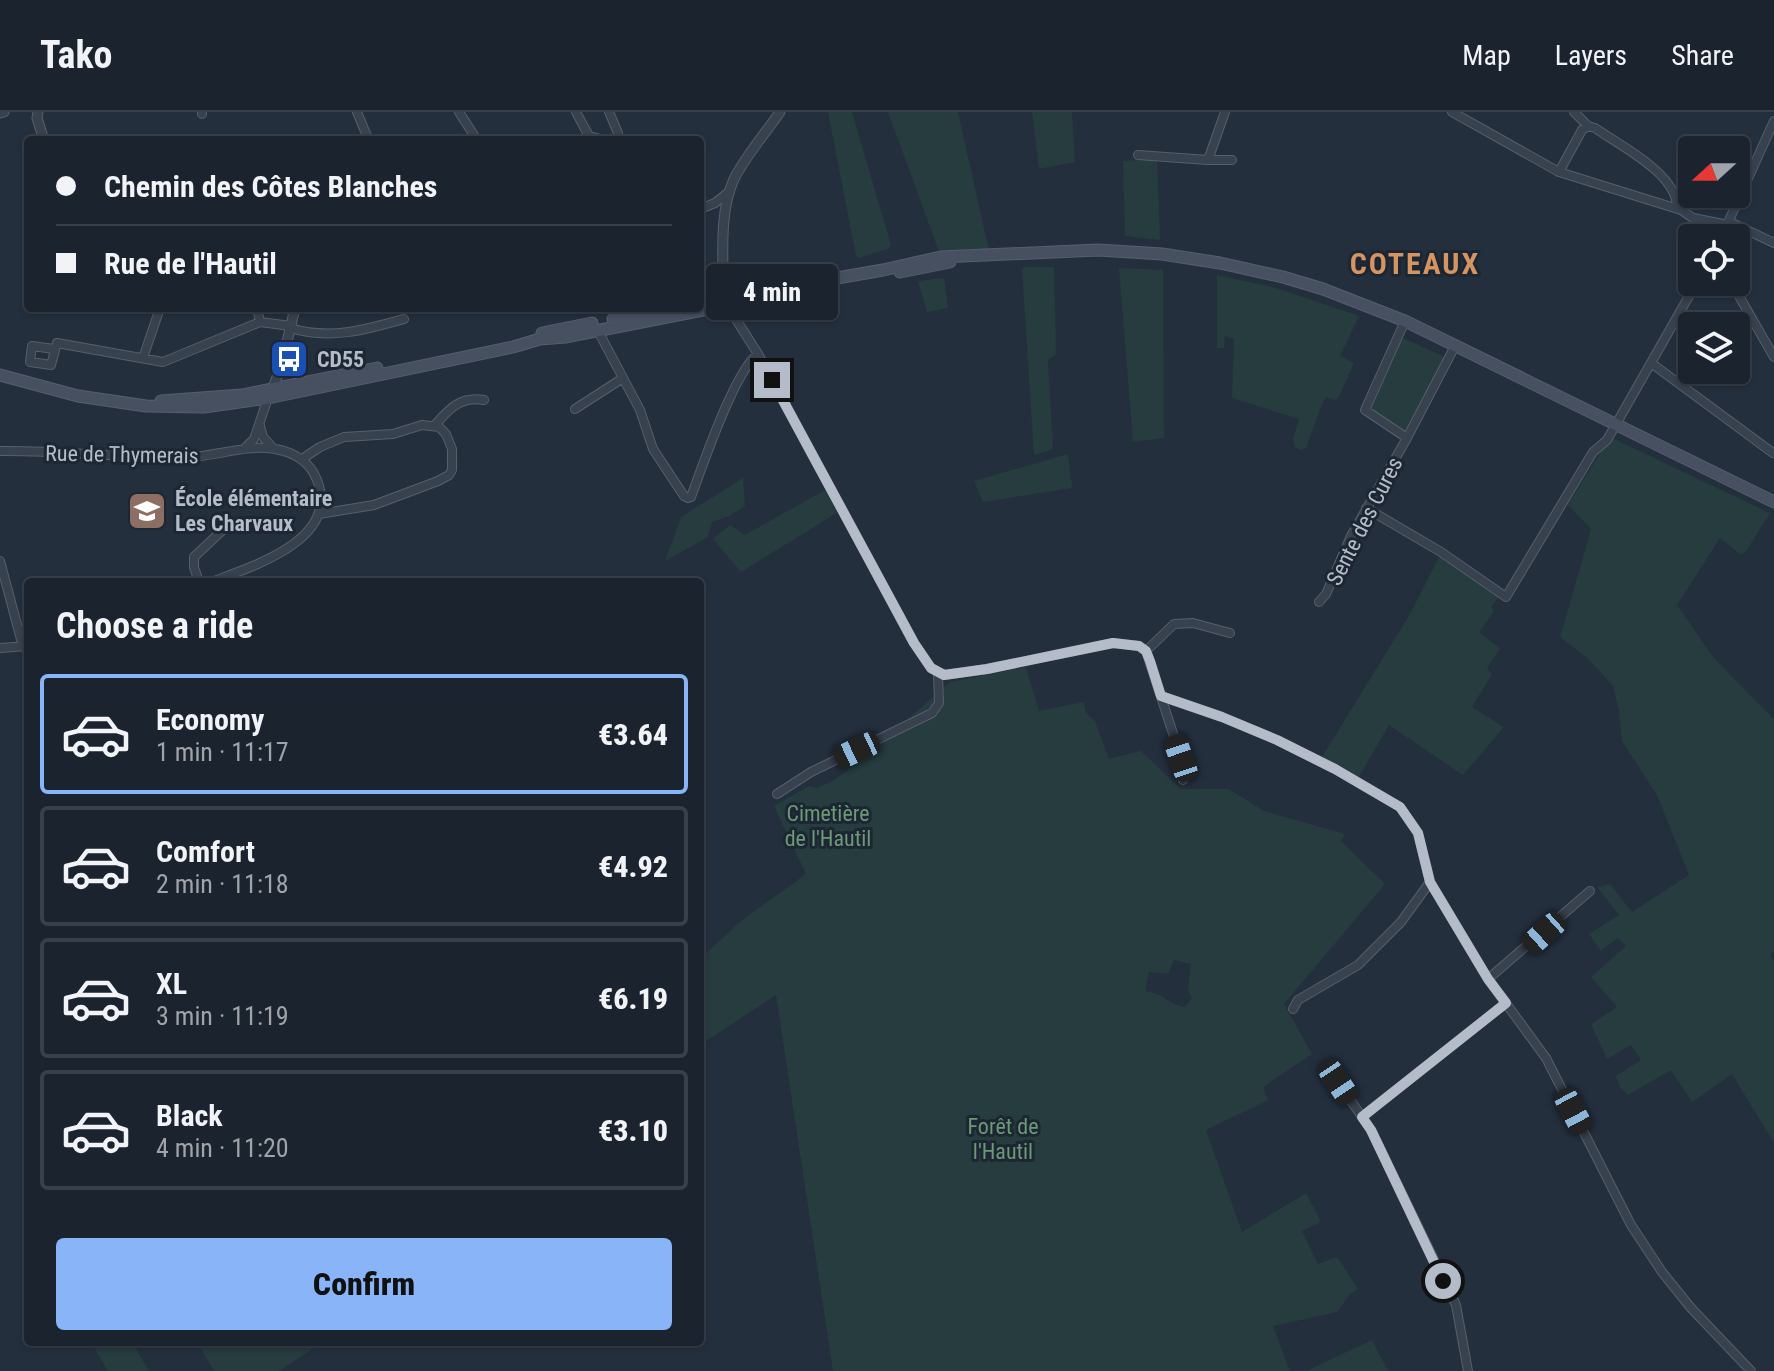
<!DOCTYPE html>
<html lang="en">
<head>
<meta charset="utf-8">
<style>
  :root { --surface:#1b232e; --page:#282f3a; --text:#f1f3f6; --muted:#a0a4aa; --line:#39404a; --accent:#8ab4f8 }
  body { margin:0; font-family:"Roboto Condensed",sans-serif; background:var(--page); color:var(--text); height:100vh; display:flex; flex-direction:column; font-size:30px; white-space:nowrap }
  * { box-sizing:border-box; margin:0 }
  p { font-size:26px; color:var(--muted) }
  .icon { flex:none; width:44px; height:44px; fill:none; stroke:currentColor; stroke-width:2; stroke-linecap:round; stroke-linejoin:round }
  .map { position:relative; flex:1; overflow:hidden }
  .side { position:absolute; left:24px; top:466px; width:680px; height:768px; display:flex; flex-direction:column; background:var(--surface); border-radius:8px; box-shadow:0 2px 6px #0004,0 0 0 2px var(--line) }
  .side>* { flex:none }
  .guide { position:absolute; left:24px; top:24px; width:680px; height:176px; border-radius:8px; box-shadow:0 2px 6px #0004,0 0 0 2px var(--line); display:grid; align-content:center; height:176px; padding:0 32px; background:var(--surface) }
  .needle { width:52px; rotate:249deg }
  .fabs { position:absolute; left:1678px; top:24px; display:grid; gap:16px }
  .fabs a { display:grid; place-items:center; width:72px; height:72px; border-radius:8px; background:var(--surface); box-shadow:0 2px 6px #0004,0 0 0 2px var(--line); font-size:40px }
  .end { position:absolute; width:36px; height:36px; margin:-18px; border:10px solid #b4bcc9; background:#111; box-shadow:0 0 0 4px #111 }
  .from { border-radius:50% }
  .bubble { position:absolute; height:56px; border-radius:8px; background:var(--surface); box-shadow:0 2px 6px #0004,0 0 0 2px var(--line); font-size:26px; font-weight:800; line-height:56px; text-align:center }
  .car { position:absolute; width:24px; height:48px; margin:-24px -12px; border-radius:10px; box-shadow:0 0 6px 2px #0007; background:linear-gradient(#222 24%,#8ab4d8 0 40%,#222 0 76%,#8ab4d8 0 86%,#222 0) }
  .guide b { display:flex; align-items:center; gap:28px; height:76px; font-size:30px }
  .guide b+b { border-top:2px solid var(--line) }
  .guide i { width:20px; height:20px; background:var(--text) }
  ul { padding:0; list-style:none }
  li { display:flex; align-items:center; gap:24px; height:120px; margin:0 16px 12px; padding:0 16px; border:4px solid var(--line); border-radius:8px }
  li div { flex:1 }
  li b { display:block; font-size:30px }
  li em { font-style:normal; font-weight:800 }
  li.active { border-color:var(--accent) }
  li>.icon { width:72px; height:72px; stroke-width:1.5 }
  h2 { padding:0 32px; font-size:36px; line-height:96px }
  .action { display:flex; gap:16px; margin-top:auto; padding:16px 32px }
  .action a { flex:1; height:92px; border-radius:8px; background:var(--accent); color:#111; font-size:32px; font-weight:800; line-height:92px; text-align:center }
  header { display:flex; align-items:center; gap:48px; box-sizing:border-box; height:112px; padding:0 40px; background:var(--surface); border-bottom:2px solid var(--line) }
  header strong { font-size:38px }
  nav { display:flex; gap:44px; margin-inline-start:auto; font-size:28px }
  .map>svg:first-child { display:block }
  .green { fill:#263c3f; fill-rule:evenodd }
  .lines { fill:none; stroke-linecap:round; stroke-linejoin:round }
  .minor-casing { stroke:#565f6c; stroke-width:10 }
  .tertiary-casing { stroke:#565f6c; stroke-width:11 }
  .secondary-casing { stroke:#565f6c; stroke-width:13 }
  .minor { stroke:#38414e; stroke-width:8 }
  .tertiary { stroke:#38414e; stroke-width:9 }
  .secondary { stroke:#465061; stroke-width:11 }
  .route { stroke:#b4bcc9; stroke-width:10 }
  .labels { text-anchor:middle; stroke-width:6; stroke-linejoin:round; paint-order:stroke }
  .poi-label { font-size:22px; font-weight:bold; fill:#b4bcc9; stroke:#1d2633; text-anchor:start }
  .street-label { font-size:22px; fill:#b4bcc9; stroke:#1d2633 }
  .park-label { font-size:22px; fill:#6b9a76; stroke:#1d2633 }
  .district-label { font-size:30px; font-weight:bold; letter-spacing:2px; fill:#d59563; stroke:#1d2633 }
</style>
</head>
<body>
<header>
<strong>Tako</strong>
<nav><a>Map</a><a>Layers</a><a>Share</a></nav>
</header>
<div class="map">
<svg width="1774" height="1259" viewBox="0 0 1774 1259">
  <rect width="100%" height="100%" fill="#242f3e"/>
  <path class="green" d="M828 0H852L891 133 887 137 859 146 856 144Z
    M888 0H958L990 143 941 145Z
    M1032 0H1072L1075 50 1039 57Z
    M1157 46 1160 128 1125 124 1123 49Z
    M1025 155H1054L1056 242 1048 248 1053 337 1034 343 1022 157Z
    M1119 156 1163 158 1164 326 1133 330Z
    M1217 163 1276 176 1359 204 1340 244 1354 251 1339 285 1336 288 1326 285 1323 290 1306 336 1300 338 1295 335 1293 327 1299 307 1232 286 1234 227 1225 224 1224 236H1217Z
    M944 166 948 196 927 200 918 169Z
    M1401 225 1453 249 1407 326 1363 298Z
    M1610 325 1770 401 1745 441 1740 442 1720 426 1677 493 1713 545 1774 607V839L1770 843 1774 849V1031L1732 962 1692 990 1671 958 1628 983 1620 975 1616 964 1641 948 1631 933 1607 947 1591 912 1617 895 1591 865 1626 834 1618 826 1601 839 1589 822 1619 803 1597 775 1610 772 1632 800 1689 763 1657 683 1622 629 1619 598 1613 574 1588 547 1560 525 1591 417 1568 393Z
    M1068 342 1072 376 983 390 974 369Z
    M743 366 745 394 729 404 712 410 708 425 665 449 681 405Z
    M825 378 837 401 741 460 713 427 730 413 745 423Z
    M1440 443 1500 483 1491 495 1494 499 1479 520 1500 537 1487 556 1492 562 1472 595 1504 615 1463 663 1389 613 1359 665 1322 645 1410 502Z
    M1026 555 1039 599 1084 590 1086 601 1095 609 1109 647 1141 639 1181 677H1229L1264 699 1345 722 1341 729 1385 772 1284 892 1312 942 1263 975 1268 988 1206 1018 1242 1120 1306 1081 1321 1110 1302 1119 1318 1152 1337 1145 1358 1177 1350 1182 1337 1200 1273 1214 1290 1259H833L776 883 700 933V847L742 808 806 762 774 694 809 674 817 676 831 670 863 647 950 570ZM1174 848 1191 852 1188 877 1192 886 1185 895C1166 892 1167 882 1145 879L1149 860 1168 862Z
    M1372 1228 1388 1259H1306Z
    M91 1230H132L149 1259H108Z
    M197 1230H323L279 1259H214Z"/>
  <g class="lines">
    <g class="minor-casing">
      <path id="minor" d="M202 0V2
        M357 0 367 24 366 28
        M459 0 477 28
        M576 0 589 24 604 28
        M609 0 618 21 616 28
        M1452 0 1559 60 1681 98 1693 106 1728 113
        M1574 0 1588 14 1595 16C1619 33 1678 62 1677 96
        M1138 43 1208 48 1225 0
        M1208 48H1232
        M1559 60 1582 18 1588 14
        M700 97 715 91 730 79
        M1693 106 1710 126
        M1730 110 1774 131
        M1721 126 1774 9
        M1731 170 1774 245
        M725 190 758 242 914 531 931 556 944 563 987 557 1113 531 1139 534 1146 539
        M257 196 260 210
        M290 216C330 228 365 218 404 207
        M597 217 640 298 653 337 684 384 688 386 691 385C702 355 735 258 758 242
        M54 237 32 234 30 250 51 253 57 231 163 250 260 210 291 214
        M143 246 158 202
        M1651 251 1773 341
        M575 297 623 266
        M435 313C449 297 460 284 484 288
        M260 314 263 325 273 336
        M1407 326 1455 234
        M244 337 254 327 268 286
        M0 339C63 338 127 347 190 345 218 344 247 332 275 337 294 340 310 350 317 368 341 428 251 455 211 470
        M302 347 320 335 344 325 393 322 422 313 439 315 446 322 452 337V358L449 363 438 369 374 393 319 402
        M1366 396 1441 440 1506 485 1593 340 1607 328 1697 170
        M0 449 23 535
        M199 470 194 455V445L230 411
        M1319 490 1326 482 1351 424 1407 326 1365 298 1405 209
        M0 536 27 534
        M1146 539 1181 646 1183 668
        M1146 539 1174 512 1193 511 1230 521
        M1161 584 1222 605 1277 628 1335 657 1400 695 1418 721 1430 770 1488 867 1546 946 1631 1113 1662 1160 1691 1196 1751 1259
        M777 682 811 660 932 601 939 591 938 562
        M1488 867 1590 779
        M1293 897 1298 888 1358 853 1401 810 1430 770
        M1338 970 1371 1018 1456 1193 1468 1259
        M1362 1005 1506 891"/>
    </g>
    <g class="tertiary-casing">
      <path id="tertiary" d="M38 0 37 6 44 28
        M0 1 4 0
        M727 155 736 183
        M723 185C724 149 718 102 734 67 746 43 765 22 780 0
        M271 281 281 255 295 196"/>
    </g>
    <g class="secondary-casing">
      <path id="secondary" d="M900 160 950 150
        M700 190 883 158 941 145 1098 138 1162 142 1220 151 1283 165 1323 177 1405 209 1774 390
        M613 207 667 196
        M542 221 592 211
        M0 263 78 284 146 294 204 295 268 286 513 235 540 227 565 225 832 173
        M161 289 242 283 377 256"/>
    </g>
    <use href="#minor" class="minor"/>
    <use href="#tertiary" class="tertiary"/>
    <use href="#secondary" class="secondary"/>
  </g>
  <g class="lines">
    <path class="route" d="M772 268 914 531 931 556 944 563 987 557 1113 531 1139 534 1146 539 1150 549 1161 584 1222 605 1277 628 1335 657 1400 695 1418 721 1430 770 1488 867 1506 891 1362 1005 1371 1018 1443 1169"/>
  </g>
  <defs>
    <g id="bus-square" transform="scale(2)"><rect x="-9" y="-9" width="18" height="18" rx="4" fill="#1a4fb4" stroke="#1d2633"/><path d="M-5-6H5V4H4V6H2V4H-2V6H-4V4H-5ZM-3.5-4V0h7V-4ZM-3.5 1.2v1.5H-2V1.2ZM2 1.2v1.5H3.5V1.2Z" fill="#fff"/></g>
    <g id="school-square" transform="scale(2)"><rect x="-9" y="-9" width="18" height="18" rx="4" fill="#8d6e63" stroke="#1d2633"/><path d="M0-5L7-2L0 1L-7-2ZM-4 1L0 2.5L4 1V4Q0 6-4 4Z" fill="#fff"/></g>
  </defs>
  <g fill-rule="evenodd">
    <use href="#bus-square" x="289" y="247"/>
    <use href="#school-square" x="147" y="399"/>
  </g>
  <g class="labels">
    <g class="poi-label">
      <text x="317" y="255">CD55</text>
      <text x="175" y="394">École élémentaire<tspan x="175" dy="25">Les Charvaux</tspan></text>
    </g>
    <g class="street-label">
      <text transform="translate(122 342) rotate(1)" y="8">Rue de Thymerais</text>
      <text transform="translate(1364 409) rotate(-63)" y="8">Sente des Cures</text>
    </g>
    <g class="park-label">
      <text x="828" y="709">Cimetière<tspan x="828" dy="25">de l'Hautil</tspan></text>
      <text x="1003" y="1022">Forêt de<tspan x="1003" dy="25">l'Hautil</tspan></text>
    </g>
    <g class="district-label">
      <text x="1415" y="162">COTEAUX</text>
    </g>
  </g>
</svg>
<div class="fabs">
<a><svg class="needle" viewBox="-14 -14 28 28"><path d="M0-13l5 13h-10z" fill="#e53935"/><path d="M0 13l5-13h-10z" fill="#a0a4aa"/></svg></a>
<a><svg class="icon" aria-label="locate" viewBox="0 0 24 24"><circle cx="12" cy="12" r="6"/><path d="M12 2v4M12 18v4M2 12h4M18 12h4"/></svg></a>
<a><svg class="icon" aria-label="layers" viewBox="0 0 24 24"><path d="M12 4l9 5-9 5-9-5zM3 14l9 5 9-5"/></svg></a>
</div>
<i class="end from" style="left:1443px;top:1169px"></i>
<i class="end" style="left:772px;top:268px"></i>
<div class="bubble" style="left:706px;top:152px;width:132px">4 min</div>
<i class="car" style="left:857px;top:638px;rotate:245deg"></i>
<i class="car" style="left:1181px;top:646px;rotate:341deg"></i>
<i class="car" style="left:1544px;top:821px;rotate:228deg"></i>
<i class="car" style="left:1338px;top:970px;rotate:146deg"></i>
<i class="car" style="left:1573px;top:999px;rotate:152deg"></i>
<div class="guide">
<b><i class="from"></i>Chemin des Côtes Blanches</b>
<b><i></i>Rue de l'Hautil</b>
</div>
<section class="side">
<h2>Choose a ride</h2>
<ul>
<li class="active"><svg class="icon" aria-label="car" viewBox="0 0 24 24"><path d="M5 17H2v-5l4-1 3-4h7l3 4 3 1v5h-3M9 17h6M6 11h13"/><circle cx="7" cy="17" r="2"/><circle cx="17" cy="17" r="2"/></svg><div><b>Economy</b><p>1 min · 11:17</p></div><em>€3.64</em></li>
<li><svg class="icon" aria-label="car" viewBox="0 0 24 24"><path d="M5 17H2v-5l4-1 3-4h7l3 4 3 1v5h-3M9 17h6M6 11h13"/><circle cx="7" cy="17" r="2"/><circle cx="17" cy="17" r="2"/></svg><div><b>Comfort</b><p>2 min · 11:18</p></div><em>€4.92</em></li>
<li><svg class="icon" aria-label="car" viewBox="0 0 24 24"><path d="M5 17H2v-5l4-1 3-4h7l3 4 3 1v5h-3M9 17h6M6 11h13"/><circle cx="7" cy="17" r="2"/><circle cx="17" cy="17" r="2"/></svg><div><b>XL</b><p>3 min · 11:19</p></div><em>€6.19</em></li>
<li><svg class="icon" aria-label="car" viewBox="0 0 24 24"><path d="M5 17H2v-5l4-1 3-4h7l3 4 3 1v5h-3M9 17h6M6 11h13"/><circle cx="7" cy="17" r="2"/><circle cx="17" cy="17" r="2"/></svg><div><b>Black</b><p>4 min · 11:20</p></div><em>€3.10</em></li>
</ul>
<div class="action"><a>Confirm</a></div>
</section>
</div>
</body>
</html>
